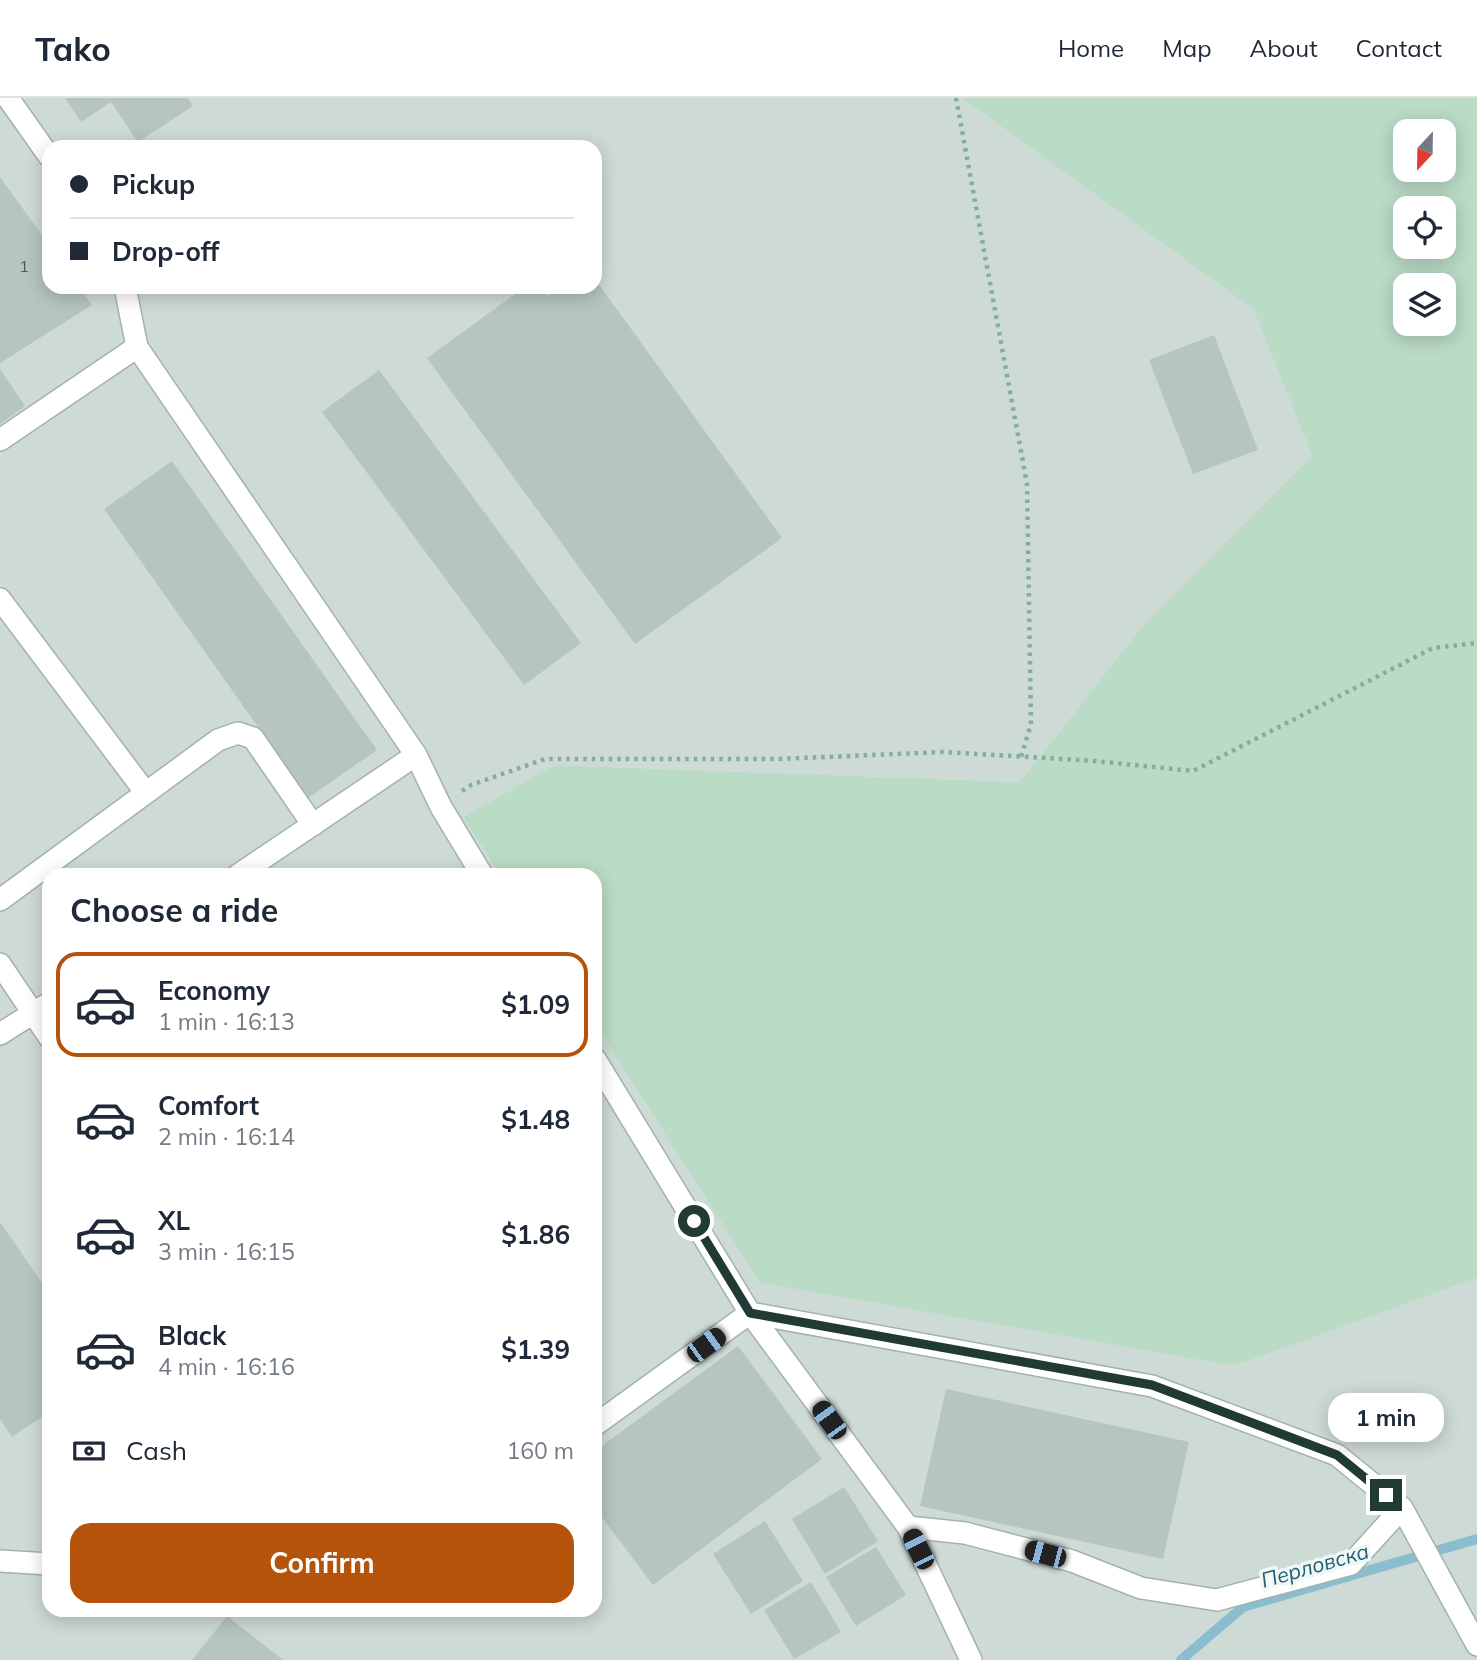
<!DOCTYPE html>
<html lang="en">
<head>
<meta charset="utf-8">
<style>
  :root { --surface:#fff; --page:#f2f2f3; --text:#1f2937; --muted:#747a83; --line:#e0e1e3; --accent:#b45309 }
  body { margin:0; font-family:Mulish,sans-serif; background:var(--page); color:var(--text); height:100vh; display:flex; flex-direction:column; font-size:26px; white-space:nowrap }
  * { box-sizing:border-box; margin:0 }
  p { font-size:23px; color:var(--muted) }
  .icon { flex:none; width:38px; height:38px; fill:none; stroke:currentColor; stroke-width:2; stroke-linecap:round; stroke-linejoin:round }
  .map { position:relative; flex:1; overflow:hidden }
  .side { position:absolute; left:42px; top:770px; width:560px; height:749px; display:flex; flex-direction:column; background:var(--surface); border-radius:21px; box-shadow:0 4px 18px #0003 }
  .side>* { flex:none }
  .guide { position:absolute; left:42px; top:42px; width:560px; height:154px; border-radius:21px; box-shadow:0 4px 18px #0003; display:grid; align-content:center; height:154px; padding:0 28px; background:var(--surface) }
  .needle { width:46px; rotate:202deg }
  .controls { position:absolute; left:1393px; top:21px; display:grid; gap:14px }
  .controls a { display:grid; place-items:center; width:63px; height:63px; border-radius:14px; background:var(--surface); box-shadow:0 4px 18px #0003; font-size:35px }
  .end { position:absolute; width:32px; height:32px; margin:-16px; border:9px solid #223a36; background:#fff; box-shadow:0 0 0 4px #fff }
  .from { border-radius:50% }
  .bubble { position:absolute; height:49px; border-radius:21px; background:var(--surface); box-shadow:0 4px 18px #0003; font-size:23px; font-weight:700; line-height:49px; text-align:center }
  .car { position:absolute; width:21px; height:42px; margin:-21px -10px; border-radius:9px; box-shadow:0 0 5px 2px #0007; background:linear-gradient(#222 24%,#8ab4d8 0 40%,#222 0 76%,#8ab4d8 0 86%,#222 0) }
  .guide b { display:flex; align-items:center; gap:24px; height:66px; font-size:26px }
  .guide b+b { border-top:2px solid var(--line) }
  .guide i { width:18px; height:18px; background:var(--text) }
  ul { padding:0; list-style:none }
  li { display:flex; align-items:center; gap:21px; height:105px; margin:0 14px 10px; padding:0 14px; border:4px solid transparent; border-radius:21px }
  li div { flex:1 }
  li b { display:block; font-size:26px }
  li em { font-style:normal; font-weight:700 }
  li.current { border-color:var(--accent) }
  li>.icon { width:63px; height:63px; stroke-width:1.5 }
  h2 { padding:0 28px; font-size:32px; line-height:84px }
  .pay { display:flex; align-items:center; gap:18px; height:77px; padding:0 28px; font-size:26px }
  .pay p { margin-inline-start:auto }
  .action { display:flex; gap:14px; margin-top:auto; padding:14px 28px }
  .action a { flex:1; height:80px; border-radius:21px; background:var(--accent); color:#fff; font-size:28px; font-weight:700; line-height:80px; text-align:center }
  header { display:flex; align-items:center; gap:42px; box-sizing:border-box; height:98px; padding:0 35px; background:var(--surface); border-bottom:2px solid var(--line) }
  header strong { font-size:33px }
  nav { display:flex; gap:38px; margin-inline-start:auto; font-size:24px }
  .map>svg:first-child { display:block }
  .built { fill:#cedad6; fill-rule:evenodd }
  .green { fill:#badbc6; fill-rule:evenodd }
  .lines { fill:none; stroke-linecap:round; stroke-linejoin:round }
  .stream { stroke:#8abdcd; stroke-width:10 }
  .building { fill:#b6c5c0 }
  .minor-casing { stroke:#a3b2ae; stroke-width:24 }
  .path { stroke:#82ada3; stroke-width:4.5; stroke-dasharray:3.5 5; stroke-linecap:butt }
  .minor { stroke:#fff; stroke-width:21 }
  .route { stroke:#223a36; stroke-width:9 }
  .labels { text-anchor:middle; stroke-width:7; stroke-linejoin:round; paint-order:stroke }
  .number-label { font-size:16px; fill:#475d58 }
  .water-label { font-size:21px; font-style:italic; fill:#1f5d73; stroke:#f0f7f4 }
</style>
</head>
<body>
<header>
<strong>Tako</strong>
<nav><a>Home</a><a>Map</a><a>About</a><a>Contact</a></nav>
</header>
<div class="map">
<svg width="1477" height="1562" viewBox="0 0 1477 1562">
  <rect width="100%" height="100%" fill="#e0eae7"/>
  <path class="built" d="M0 0H962L1253 211 1312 357 1144 526 1020 684 556 667 463 719 500 777H49V1512H595V926L760 1185 1234 1268 1477 1180V1562H0ZM49 49H595V189H49Z"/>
  <path class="green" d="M962 0H1477V1180L1234 1268 760 1185 595 926V777H500L463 719 555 667 1020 684 1144 526 1312 357 1253 211ZM1405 33H1444V72H1405ZM1405 110H1444V149H1405ZM1405 187H1444V226H1405Z"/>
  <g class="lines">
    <path class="stream" d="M1181 1562 1243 1509 1477 1441"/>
  </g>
  <path class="building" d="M65 0H188L193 8 138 44 111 4 81 24Z
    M0 79 49 147V189H79L92 207 0 265Z
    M595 181 782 440 635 546 427 260 525 189H541L548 198 561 189H595Z
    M1214 237 1258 352 1193 376 1149 262Z
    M0 271 25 308 0 326Z
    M379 272 581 545 524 587 322 314Z
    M172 363 377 652 308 700 104 411Z
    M0 1124 49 1195V1314L12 1339 0 1321Z
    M738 1248 822 1361 653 1487 595 1410V1353Z
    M946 1291 1189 1344 1163 1461 920 1408Z
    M844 1389 878 1443 825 1476 792 1421Z
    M765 1423 803 1483 751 1516 713 1456Z
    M876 1449 906 1497 856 1528 826 1479Z
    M811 1484 841 1534 794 1561 764 1512Z
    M227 1518 283 1562H192Z"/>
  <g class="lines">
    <g class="minor-casing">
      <path id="minor" d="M8 0 49 58
        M125 189 137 249 416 657 441 709 482 777
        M0 342 137 249
        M0 501 146 695
        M238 777 416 657
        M0 802 218 642 238 635 253 640 313 727
        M0 866 49 939
        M0 936 49 905
        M595 961 750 1215 908 1429 971 1562
        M595 1327 750 1215 1152 1288 1337 1357 1402 1410 1477 1547
        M908 1429 965 1435 1072 1463 1141 1490 1217 1502 1351 1466 1402 1410
        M0 1463 49 1466"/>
    </g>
    <path class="path" d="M956 0 1027 386 1031 626 1021 659
      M462 693 471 687 545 661H777L943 654 1095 663 1193 673 1433 550 1477 545"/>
    <use href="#minor" class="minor"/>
  </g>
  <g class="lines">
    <path class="route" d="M694 1123 750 1215 1152 1287 1337 1357 1386 1397"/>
  </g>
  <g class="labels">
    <g class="number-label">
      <text x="24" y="174">1</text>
    </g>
    <g class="water-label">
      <text transform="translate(1315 1468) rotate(-16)" y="7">Перловска</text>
    </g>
  </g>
</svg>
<div class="controls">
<a><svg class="needle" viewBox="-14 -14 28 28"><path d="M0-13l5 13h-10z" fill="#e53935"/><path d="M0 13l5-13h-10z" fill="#747a83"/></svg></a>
<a><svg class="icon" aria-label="locate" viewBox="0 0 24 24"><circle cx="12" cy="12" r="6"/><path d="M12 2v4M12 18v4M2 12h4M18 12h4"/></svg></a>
<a><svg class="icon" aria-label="layers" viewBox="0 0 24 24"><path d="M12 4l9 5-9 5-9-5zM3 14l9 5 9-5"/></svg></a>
</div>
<i class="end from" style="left:694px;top:1123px"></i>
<i class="end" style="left:1386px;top:1397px"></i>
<div class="bubble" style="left:1328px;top:1295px;width:116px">1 min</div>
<i class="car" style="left:706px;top:1247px;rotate:54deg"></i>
<i class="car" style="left:829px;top:1322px;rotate:324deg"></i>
<i class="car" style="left:918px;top:1451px;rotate:334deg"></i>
<i class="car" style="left:1045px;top:1456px;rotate:285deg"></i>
<div class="guide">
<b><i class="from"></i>Pickup</b>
<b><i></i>Drop-off</b>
</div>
<section class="side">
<h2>Choose a ride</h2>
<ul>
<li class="current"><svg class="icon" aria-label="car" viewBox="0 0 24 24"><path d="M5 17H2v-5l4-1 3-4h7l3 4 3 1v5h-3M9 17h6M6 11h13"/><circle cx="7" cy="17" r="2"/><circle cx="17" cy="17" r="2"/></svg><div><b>Economy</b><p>1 min · 16:13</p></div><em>$1.09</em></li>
<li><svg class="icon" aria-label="car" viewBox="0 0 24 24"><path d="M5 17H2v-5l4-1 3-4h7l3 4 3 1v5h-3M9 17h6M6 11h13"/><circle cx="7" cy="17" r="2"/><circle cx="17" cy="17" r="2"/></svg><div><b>Comfort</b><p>2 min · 16:14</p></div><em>$1.48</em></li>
<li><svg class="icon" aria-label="car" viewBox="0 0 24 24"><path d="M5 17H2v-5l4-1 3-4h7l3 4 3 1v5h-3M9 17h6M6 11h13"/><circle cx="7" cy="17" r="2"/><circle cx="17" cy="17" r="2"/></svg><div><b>XL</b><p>3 min · 16:15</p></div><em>$1.86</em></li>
<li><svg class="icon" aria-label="car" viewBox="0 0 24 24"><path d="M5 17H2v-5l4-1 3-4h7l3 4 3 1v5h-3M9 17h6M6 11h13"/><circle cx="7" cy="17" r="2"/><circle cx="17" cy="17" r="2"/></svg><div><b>Black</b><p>4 min · 16:16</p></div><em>$1.39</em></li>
</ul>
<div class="pay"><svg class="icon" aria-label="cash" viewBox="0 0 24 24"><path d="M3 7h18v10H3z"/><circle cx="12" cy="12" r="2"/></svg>Cash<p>160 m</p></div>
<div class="action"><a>Confirm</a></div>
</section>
</div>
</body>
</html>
